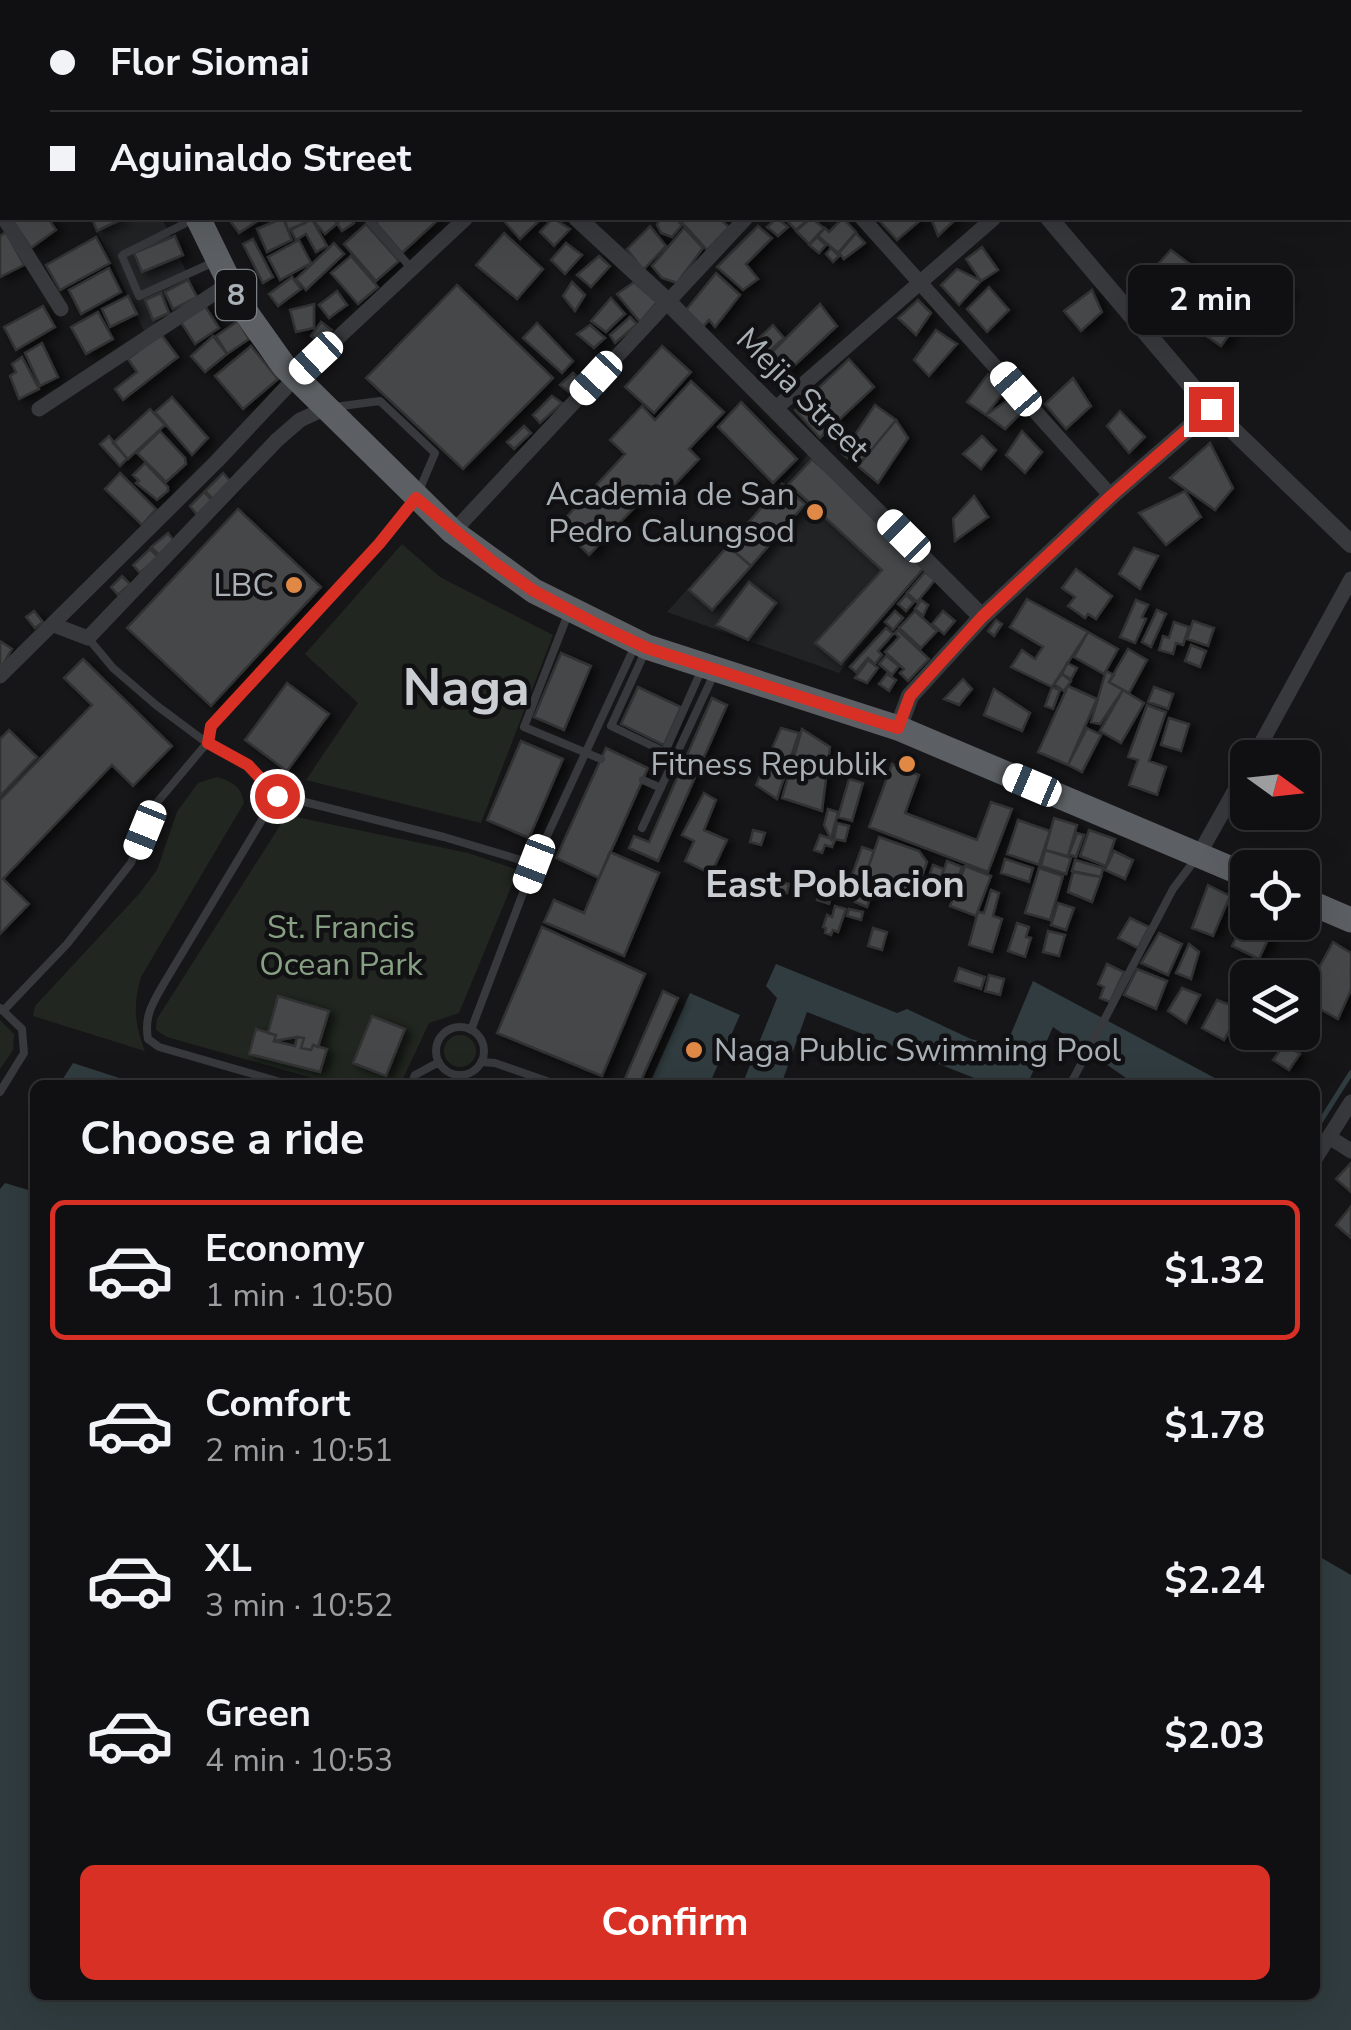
<!DOCTYPE html>
<html lang="en">
<head>
<meta charset="utf-8">
<style>
  :root { --surface:#101012; --page:#19191b; --text:#f1f3f6; --muted:#9c9d9f; --line:#303032; --accent:#d93025 }
  body { margin:0; font-family:"Nunito Sans",sans-serif; background:var(--page); color:var(--text); height:100vh; display:flex; flex-direction:column; font-size:38px; white-space:nowrap }
  * { box-sizing:border-box; margin:0 }
  p { font-size:32px; color:var(--muted) }
  .icon { flex:none; width:55px; height:55px; fill:none; stroke:currentColor; stroke-width:2; stroke-linecap:round; stroke-linejoin:round }
  .map { position:relative; flex:1; overflow:hidden }
  .details { position:absolute; left:30px; top:1080px; width:1290px; height:920px; display:flex; flex-direction:column; background:var(--surface); border-radius:15px; box-shadow:0 10px 40px #0002,0 0 0 2px var(--line) }
  .details>* { flex:none }
  .banner { position:absolute; left:0px; top:0px; width:1352px; height:220px; box-shadow:0 10px 40px #0002,0 0 0 2px var(--line); display:grid; align-content:center; height:220px; padding:0 50px; background:var(--surface) }
  .needle { width:65px; rotate:105deg }
  .tools { position:absolute; left:1230px; top:740px; display:grid; gap:20px }
  .tools a { display:grid; place-items:center; width:90px; height:90px; border-radius:15px; background:var(--surface); box-shadow:0 10px 40px #0002,0 0 0 2px var(--line); font-size:50px }
  .end { position:absolute; width:45px; height:45px; margin:-22px; border:12px solid #d93025; background:#fff; box-shadow:0 0 0 5px #fff }
  .from { border-radius:50% }
  .bubble { position:absolute; height:70px; border-radius:15px; background:var(--surface); box-shadow:0 10px 40px #0002,0 0 0 2px var(--line); font-size:32px; font-weight:700; line-height:70px; text-align:center }
  .car { position:absolute; width:30px; height:60px; margin:-30px -15px; border-radius:12px; box-shadow:0 0 8px 2px #0007; background:linear-gradient(#fff 24%,#345 0 40%,#fff 0 76%,#345 0 86%,#fff 0) }
  .banner b { display:flex; align-items:center; gap:35px; height:95px; font-size:38px }
  .banner b+b { border-top:2px solid var(--line) }
  .banner i { width:25px; height:25px; background:var(--text) }
  ul { padding:0; list-style:none }
  li { display:flex; align-items:center; gap:30px; height:140px; margin:0 20px 15px; padding:0 30px; border:5px solid transparent; border-radius:15px }
  li div { flex:1 }
  li b { display:block; font-size:38px }
  li em { font-style:normal; font-weight:700 }
  li.selected { border-color:var(--accent) }
  li>.icon { width:90px; height:90px; stroke-width:1.5 }
  h2 { padding:0 50px; font-size:45px; line-height:120px }
  .cta { display:flex; gap:20px; margin-top:auto; padding:20px 50px }
  .cta a { flex:1; height:115px; border-radius:15px; background:var(--accent); color:#fff; font-size:40px; font-weight:700; line-height:115px; text-align:center }
  .map>svg:first-child { display:block }
  .built { fill:#222325 }
  .green { fill:#212720 }
  .water { fill:#303c3f }
  .lines { fill:none; stroke-linecap:round; stroke-linejoin:round }
  .stream { stroke:#303c3f; stroke-width:5 }
  .building { fill:#45474a; stroke:#303133; stroke-width:2.5; filter:url(#shadow) }
  .service { stroke:#37393c; stroke-width:8 }
  .minor { stroke:#37393c; stroke-width:15 }
  .tertiary { stroke:#37393c; stroke-width:18 }
  .trunk { stroke:#5c6064; stroke-width:25 }
  .route { stroke:#d93025; stroke-width:12 }
  .poi-dot { fill:#e08845; stroke:#111113; stroke-width:4 }
  .labels { text-anchor:middle; stroke-width:9; stroke-linejoin:round; paint-order:stroke }
  .shield { fill:#111113; stroke:#7b8085; stroke-width:2.5 }
  .shield-label { font-size:30px; font-weight:bold; fill:#a9b0b6 }
  .street-label { font-size:32px; fill:#a9b0b6; stroke:#111113 }
  .poi-label { font-size:32px; fill:#a9b0b6; stroke:#111113; text-anchor:end }
  .park-label { font-size:32px; fill:#879f82; stroke:#111113 }
  .quarter-label { font-size:38px; font-weight:bold; fill:#caced3; stroke:#111113 }
  .town-label { font-size:52px; font-weight:bold; fill:#caced3; stroke:#111113 }
</style>
</head>
<body>
<div class="map">
<svg width="1351" height="2030" viewBox="0 0 1351 2030">
  <defs>
    <filter id="shadow"><feDropShadow dx="6" dy="3.5" stdDeviation="5" flood-color="#0009"/></filter>
  </defs>
  <rect width="100%" height="100%" fill="#161618"/>
  <path class="built" d="M969 0H1351V110L1350 2Z
    M124 218H162L198 298 144 331 97 231Z
    M810 452 929 563 839 673 667 612Z"/>
  <path class="green" d="M1007 0H1213L1211 2Z
    M402 544 440 577 553 635 481 823 306 780 358 703 305 654Z
    M217 777C233 782 241 786 244 803L141 977C133 1005 134 1023 145 1051L33 1016 35 1006 139 894 157 870 177 812 198 783Z
    M296 817 468 853 515 869 516 875 459 1013 429 1023 400 1085H337L167 1037 156 1030 157 1019 281 824 288 818Z
    M0 1020 14 1034 13 1050 0 1069Z
    M444 1051a16 16 0 1 1 32 0a16 16 0 1 1-32 0Z"/>
  <path class="water" d="M776 964 897 1013 907 1009 971 1039 1005 1048 1033 981 1228 1085H1136L1053 1027 1027 1085H992L807 1012 781 1085H742L777 998 766 986Z
    M690 993 740 1015 709 1085H649Z
    M73 1063 141 1085H59Z
    M5 1183 35 1192V1995H1315V1554L1351 1575V2030H0V1189Z"/>
  <g class="lines">
    <path class="stream" d="M1315 1130 1351 1073"/>
  </g>
  <path class="building" d="M617 0H657L658 2H616Z
    M745 0H839L841 2H748Z
    M1233 0H1313L1231 2Z
    M1 90 2 93V149L0 145Z
    M1 155 2 196 0 198V155Z
    M16 218H48L56 230 31 248 12 220Z
    M92 218H124L97 231Z
    M228 218H262L239 233Z
    M283 218 292 240 267 252 257 229Z
    M284 218H303L305 223 288 230Z
    M311 218H333L338 223 325 234Z
    M333 218H351L354 223 342 231Z
    M382 218H440L402 253 376 223Z
    M504 218H542L520 239 502 219Z
    M553 218 570 229 554 246 540 232Z
    M660 218H675L682 225 672 237 661 233 657 225Z
    M678 218H719L729 227 707 250Z
    M777 218 788 227 778 236 767 227Z
    M784 218H810L796 230Z
    M811 218 824 228 809 244 796 231Z
    M843 218 856 232 838 253 818 236 825 228 829 232Z
    M877 218H923L897 240Z
    M931 218H957L938 236Z
    M312 219 327 246 316 252 306 234 296 240 291 230Z
    M366 224 399 261 376 281 344 244Z
    M650 226 666 246 643 270 627 249Z
    M758 226 772 238 746 264 758 279 743 290 717 267Z
    M684 228 703 248 677 283 662 278 652 266Z
    M6 232 24 265 0 277V236Z
    M504 233 543 269 517 299 476 265Z
    M856 233 865 243 844 259 839 253Z
    M175 236 183 255 142 272 134 253Z
    M96 237 110 263 60 290 46 265Z
    M817 237 826 245 819 253 809 245Z
    M253 239 273 277 263 283 243 244Z
    M299 240 311 263 280 280 268 257Z
    M334 243 344 254 306 290 296 279Z
    M566 243 582 255 565 274 551 260Z
    M982 247 998 270 981 281 966 259Z
    M831 248 839 256 833 262 826 254Z
    M1171 250 1198 270 1173 291 1149 274Z
    M351 256 378 287 358 304 331 273Z
    M599 256 610 266 591 287 577 275Z
    M1261 267 1290 292 1274 320 1243 288Z
    M109 268 121 292 81 314 69 290Z
    M957 269 981 281 959 305 941 285Z
    M716 273 740 295 715 327 709 320 702 328 686 310Z
    M292 277 301 289 278 306 269 294Z
    M188 280 197 297 173 309 165 292Z
    M572 282 585 295 575 311 563 296Z
    M634 282 657 302 640 322 617 294Z
    M457 285 553 378 463 469 366 378Z
    M989 287 1009 310 987 332 967 309Z
    M1092 290 1102 312 1081 331 1064 311Z
    M337 291 347 305 329 318 319 305Z
    M161 293 169 313 153 320 145 300Z
    M128 296 137 314 110 327 102 309Z
    M611 298 625 314 606 332 591 321Z
    M918 300 931 313 916 335 898 318Z
    M203 303 219 328 195 344 179 319Z
    M314 304V328L296 332 290 310Z
    M820 304 837 326 782 377 766 358Z
    M43 306 55 327 16 350 4 327Z
    M1221 306 1240 320 1221 346 1202 333Z
    M98 312 113 339 86 354 71 327Z
    M630 317 637 324 615 343 610 335Z
    M238 321 249 339 227 354 216 336Z
    M321 322 332 330 321 344 311 336Z
    M537 323 573 361 562 373 523 338Z
    M590 325 605 338 594 348 577 334Z
    M773 325 784 338 768 353 758 339Z
    M936 330 957 344 929 376 914 360Z
    M161 334 178 357 123 400 115 389 137 372 128 359Z
    M213 336 227 354 205 372 191 356Z
    M42 343 58 377 40 386 25 353Z
    M251 346 278 379 243 409 215 376Z
    M662 346 691 372 654 413 625 387Z
    M22 357 39 389 19 399 10 376 16 372 12 364Z
    M849 359 874 387 820 438 795 410Z
    M573 373 582 380 569 392 560 385Z
    M988 374 1005 390 986 415 967 402Z
    M1073 378 1091 406 1066 429 1045 404Z
    M691 381 724 412 689 449 699 459 666 494 656 485 589 555 559 525 625 454 610 440 642 406 655 420Z
    M552 396 562 403 540 423 533 415Z
    M172 397 208 438 192 455 155 412Z
    M1008 400 1021 413 1005 429 986 415Z
    M741 402 797 459 773 483 718 427Z
    M875 405 896 420 858 466 842 454Z
    M150 409 165 425 128 459 113 443Z
    M1120 411 1145 437 1129 453 1107 426Z
    M896 420 908 438 878 483 858 466Z
    M524 426 531 433 514 449 507 442Z
    M160 431 185 458 186 464 166 482 137 453Z
    M1022 431 1042 452 1025 473 1006 455Z
    M109 436 127 459 120 466 100 444Z
    M982 436 996 450 981 469 963 454Z
    M1210 443 1233 488 1215 510 1170 478Z
    M812 459 928 563 841 664 815 643 882 570 789 484Z
    M145 463 168 487V491L157 500 136 483 139 481 133 475Z
    M120 473 156 509 142 525 105 489Z
    M223 473 232 483 215 501 205 491Z
    M782 484 805 504 751 566 728 546Z
    M1185 491 1201 517 1166 545 1139 513Z
    M204 492 213 501 198 516 190 506Z
    M974 496 988 517 955 541 953 519Z
    M238 509 321 587 211 706 127 628Z
    M168 533 174 541 159 555 151 547Z
    M728 546 751 566 712 610 689 590Z
    M1134 548 1158 556 1140 589 1119 574Z
    M150 549 158 557 140 573 133 565Z
    M1076 569 1112 596 1096 619 1088 614 1085 618 1068 606 1075 597 1062 588Z
    M925 572 935 580 917 602 907 593Z
    M122 576 130 584 118 595 111 587Z
    M749 582 776 603 748 640 716 625Z
    M906 595 914 602 906 611 898 604Z
    M1027 599 1088 632 1052 687 1011 667 1022 650 1035 659 1043 647 1010 627Z
    M921 600 928 605 923 616 915 609Z
    M1136 600 1148 605 1142 617 1146 619 1135 643 1120 637Z
    M1157 610 1166 614 1151 647 1142 642Z
    M34 611 43 622 35 628 26 617Z
    M895 611 903 618 893 630 885 622Z
    M915 611 937 631 921 648 899 628Z
    M943 611 955 621 944 634 932 624Z
    M996 620 1002 624 994 636 988 631Z
    M1193 621 1214 628 1208 646 1187 639Z
    M1174 622 1189 627 1183 645 1176 643 1173 654 1159 650 1163 636 1169 638Z
    M886 628 893 634 878 651 882 655 875 664 868 658 856 672 850 667Z
    M898 630 929 659 908 681 900 673 904 669 885 652 899 637 895 633Z
    M1088 632 1118 649 1104 674 1074 657Z
    M0 641 12 649 1 668 0 667Z
    M1191 645 1206 651 1200 667 1185 661Z
    M1128 649 1147 660 1129 693 1109 682Z
    M561 653 591 666 564 730 534 717Z
    M886 656 899 666 892 675 879 664Z
    M83 659 172 746 133 786 112 765 3 879 29 904 0 934V800L92 705 64 678Z
    M868 660 878 668 867 683 855 678Z
    M1067 663 1077 668 1071 679 1062 674Z
    M1106 671 1114 675 1109 682 1123 690 1100 724 1091 722Z
    M887 674 896 680 889 691 879 684Z
    M1062 674 1071 681 1064 691 1054 684Z
    M963 679 972 689 959 705 944 699Z
    M287 683 329 714 287 771 245 740Z
    M1068 686 1097 699 1068 765 1038 752Z
    M638 687 681 707 664 745 621 724Z
    M1052 687 1060 690 1053 709 1045 706Z
    M1154 687 1173 694 1168 709 1148 702Z
    M994 689 1030 713 1022 731 984 715Z
    M1123 690 1144 703 1121 743 1100 731Z
    M712 698 727 705 658 861 629 848 634 836 649 842Z
    M1147 705 1166 712 1149 761 1166 767 1157 795 1129 785 1138 760 1128 757Z
    M1169 718 1189 724 1181 751 1161 745Z
    M781 728 799 733 777 799 756 785Z
    M1087 728 1101 735 1082 772 1068 765Z
    M802 729 830 747 822 811 782 798Z
    M9 730 37 757 0 796V739Z
    M521 741 563 759 529 838 487 820Z
    M606 748 648 768 599 878 556 858Z
    M892 764 919 775 905 813 977 840 991 802 1012 809 988 872 869 827Z
    M849 779 863 783 852 821 838 817Z
    M704 793 716 800 704 830 727 840 711 874 685 861 694 841 682 835Z
    M828 809 838 812 831 839 824 825Z
    M1054 818 1077 825 1068 856 1045 850Z
    M1018 820 1050 831 1039 865 1007 854Z
    M837 823 849 826 845 841 834 839Z
    M753 830 765 833 761 845 750 842Z
    M1089 830 1115 839 1106 866 1080 856Z
    M1077 833 1084 835 1076 857 1069 854Z
    M820 835 835 840 832 847 825 845 822 853 814 850Z
    M879 837 919 851 927 862 916 894 873 880 867 871Z
    M862 847 874 851 864 879 852 875Z
    M1045 850 1071 858 1066 874 1041 866Z
    M1114 851 1133 860 1125 879 1105 870Z
    M610 852 659 873 624 956 544 922 554 900 584 913Z
    M1005 859 1033 868 1029 882 1001 873Z
    M1075 860 1103 868 1101 877 1072 871Z
    M947 861 962 867 951 898 936 892Z
    M933 865 944 869 936 889 926 885Z
    M965 866 991 876 976 916 950 906Z
    M1039 868 1063 876 1050 920 1025 913Z
    M1073 872 1101 877 1092 902 1068 892Z
    M778 881 789 884 787 893 776 891Z
    M1208 885 1230 896 1213 936 1192 928Z
    M860 888 872 893 867 907 855 902Z
    M991 890 999 893 993 916 1002 919 992 952 969 945 978 912 984 913Z
    M820 892 831 896 829 904 817 900Z
    M1058 903 1074 908 1066 930 1051 925Z
    M835 906 846 909 838 932 833 930 831 935 825 933 826 928 823 927 827 915 832 917Z
    M849 909 863 912 861 920 847 916Z
    M1248 913V922H1276L1259 959 1232 946Z
    M1130 918 1149 927 1138 948 1118 938Z
    M1017 923 1029 927 1026 937 1031 938 1025 957 1008 951Z
    M542 927 645 974 602 1076 497 1033Z
    M873 928 887 932 882 950 868 946Z
    M1048 931 1065 935 1059 956 1043 952Z
    M1159 933 1182 944 1168 975 1141 963Z
    M1333 942 1351 953V990L1338 1019 1302 999Z
    M1189 944 1199 952 1191 979 1176 973Z
    M1279 962 1301 973 1299 978H1272Z
    M1107 964 1124 972 1110 1002 1100 998 1104 987 1098 984Z
    M959 968 985 977 981 989 955 981Z
    M1137 969 1167 981 1156 1009 1124 995Z
    M989 975 1004 979 1000 995 985 991Z
    M1182 988 1200 995 1186 1023 1168 1011Z
    M663 991 678 998 639 1085H627L623 1083Z
    M278 996 329 1011 318 1047 313 1045 311 1050 301 1048 304 1038 297 1037 274 1041 276 1035 268 1033Z
    M1217 1000 1241 1009 1224 1040 1202 1028Z
    M372 1016 405 1029 386 1076 353 1063Z
    M256 1029 276 1035 274 1041 295 1046 297 1037 304 1038 301 1048 311 1050 313 1045 327 1049 320 1072 249 1054Z
    M1284 1045 1300 1054 1289 1070 1273 1060Z
    M1351 1163V1192L1336 1179Z
    M1351 1206V1238L1336 1225Z"/>
  <g class="lines">
    <path class="service" d="M990 0 994 2
      M942 2 945 0
      M1214 2 1217 0
      M367 218 412 269
      M194 219 124 254 122 256 139 296 214 262
      M568 614 524 727 601 759
      M88 638 113 668 156 705 207 743 248 765 277 795 444 837 534 864
      M645 652 611 726 665 752 701 671
      M643 780 661 788
      M277 795 163 985C152 1004 144 1017 148 1039L159 1047 291 1085
      M642 828 714 674
      M0 1008 22 1029 24 1053 0 1092
      M3 1011 67 944 131 863 154 806 207 743 211 726 379 544 416 498 435 453 380 401 334 407
      M436 1051a24 24 0 1 1 48 0a24 24 0 1 1-48 0Z
      M471 1030 534 864 634 648
      M481 1062 495 1063 558 1085
      M411 1085 415 1075 439 1062
      M1070 1085 1173 889 1195 860"/>
    <path class="minor" d="M166 2 171 0
      M694 2 697 0
      M0 77 2 76
      M4 218 61 309
      M862 218 1111 496
      M39 409 230 283
      M775 409 994 218
      M453 532 746 218
      M54 625 88 638 277 440 300 420 324 409
      M0 676 217 461 295 378 466 218
      M1253 758 1351 579
      M1198 856 1248 767
      M1329 1137 1351 1151
      M1315 1159 1351 1102"/>
    <path class="tertiary" d="M416 0 417 2
      M847 0 850 2
      M577 218 667 301 982 617
      M1049 218 1211 409 1351 544
      M898 728 910 696 982 617 1111 496 1211 409"/>
    <path class="trunk" d="M122 0 123 2
      M198 218 240 304 284 366 453 532 534 591 647 647 898 728 1248 876
      M1302 899 1351 920"/>
  </g>
  <g class="lines">
    <path class="route" d="M277 796 248 765 208 743 211 726 379 544 416 498 493 562 534 591 596 624 647 648 898 728 910 696 982 617 1111 496 1211 409"/>
  </g>
  <g class="poi-dot">
    <circle cx="815" cy="512" r="10"/>
    <circle cx="294" cy="585" r="10"/>
    <circle cx="907" cy="764" r="10"/>
    <circle cx="694" cy="1050" r="10"/>
  </g>
  <g class="labels">
    <rect class="shield" x="216" y="270" width="40" height="50" rx="8"/>
    <g class="shield-label">
      <text x="236" y="305">8</text>
    </g>
    <g class="street-label">
      <text transform="translate(803 394) rotate(45)" y="11">Mejia Street</text>
    </g>
    <g class="poi-label">
      <text x="795" y="505">Academia de San<tspan x="795" dy="37">Pedro Calungsod</tspan></text>
      <text x="274" y="596">LBC</text>
      <text x="887" y="775">Fitness Republik</text>
      <text x="714" y="1061" text-anchor="start">Naga Public Swimming Pool</text>
    </g>
    <g class="park-label">
      <text x="341" y="938">St. Francis<tspan x="341" dy="37">Ocean Park</tspan></text>
    </g>
    <g class="quarter-label">
      <text x="835" y="897">East Poblacion</text>
    </g>
    <g class="town-label">
      <text x="466" y="705">Naga</text>
    </g>
  </g>
</svg>
<div class="tools">
<a><svg class="needle" viewBox="-14 -14 28 28"><path d="M0-13l5 13h-10z" fill="#e53935"/><path d="M0 13l5-13h-10z" fill="#9c9d9f"/></svg></a>
<a><svg class="icon" aria-label="locate" viewBox="0 0 24 24"><circle cx="12" cy="12" r="6"/><path d="M12 2v4M12 18v4M2 12h4M18 12h4"/></svg></a>
<a><svg class="icon" aria-label="layers" viewBox="0 0 24 24"><path d="M12 4l9 5-9 5-9-5zM3 14l9 5 9-5"/></svg></a>
</div>
<i class="end from" style="left:277px;top:796px"></i>
<i class="end" style="left:1211px;top:409px"></i>
<div class="bubble" style="left:1128px;top:265px;width:165px">2 min</div>
<i class="car" style="left:316px;top:358px;rotate:227deg"></i>
<i class="car" style="left:596px;top:378px;rotate:223deg"></i>
<i class="car" style="left:1016px;top:389px;rotate:319deg"></i>
<i class="car" style="left:904px;top:536px;rotate:315deg"></i>
<i class="car" style="left:1032px;top:785px;rotate:293deg"></i>
<i class="car" style="left:145px;top:830px;rotate:202deg"></i>
<i class="car" style="left:534px;top:864px;rotate:201deg"></i>
<div class="banner">
<b><i class="from"></i>Flor Siomai</b>
<b><i></i>Aguinaldo Street</b>
</div>
<section class="details">
<h2>Choose a ride</h2>
<ul>
<li class="selected"><svg class="icon" aria-label="car" viewBox="0 0 24 24"><path d="M5 17H2v-5l4-1 3-4h7l3 4 3 1v5h-3M9 17h6M6 11h13"/><circle cx="7" cy="17" r="2"/><circle cx="17" cy="17" r="2"/></svg><div><b>Economy</b><p>1 min · 10:50</p></div><em>$1.32</em></li>
<li><svg class="icon" aria-label="car" viewBox="0 0 24 24"><path d="M5 17H2v-5l4-1 3-4h7l3 4 3 1v5h-3M9 17h6M6 11h13"/><circle cx="7" cy="17" r="2"/><circle cx="17" cy="17" r="2"/></svg><div><b>Comfort</b><p>2 min · 10:51</p></div><em>$1.78</em></li>
<li><svg class="icon" aria-label="car" viewBox="0 0 24 24"><path d="M5 17H2v-5l4-1 3-4h7l3 4 3 1v5h-3M9 17h6M6 11h13"/><circle cx="7" cy="17" r="2"/><circle cx="17" cy="17" r="2"/></svg><div><b>XL</b><p>3 min · 10:52</p></div><em>$2.24</em></li>
<li><svg class="icon" aria-label="car" viewBox="0 0 24 24"><path d="M5 17H2v-5l4-1 3-4h7l3 4 3 1v5h-3M9 17h6M6 11h13"/><circle cx="7" cy="17" r="2"/><circle cx="17" cy="17" r="2"/></svg><div><b>Green</b><p>4 min · 10:53</p></div><em>$2.03</em></li>
</ul>
<div class="cta"><a>Confirm</a></div>
</section>
</div>
</body>
</html>
